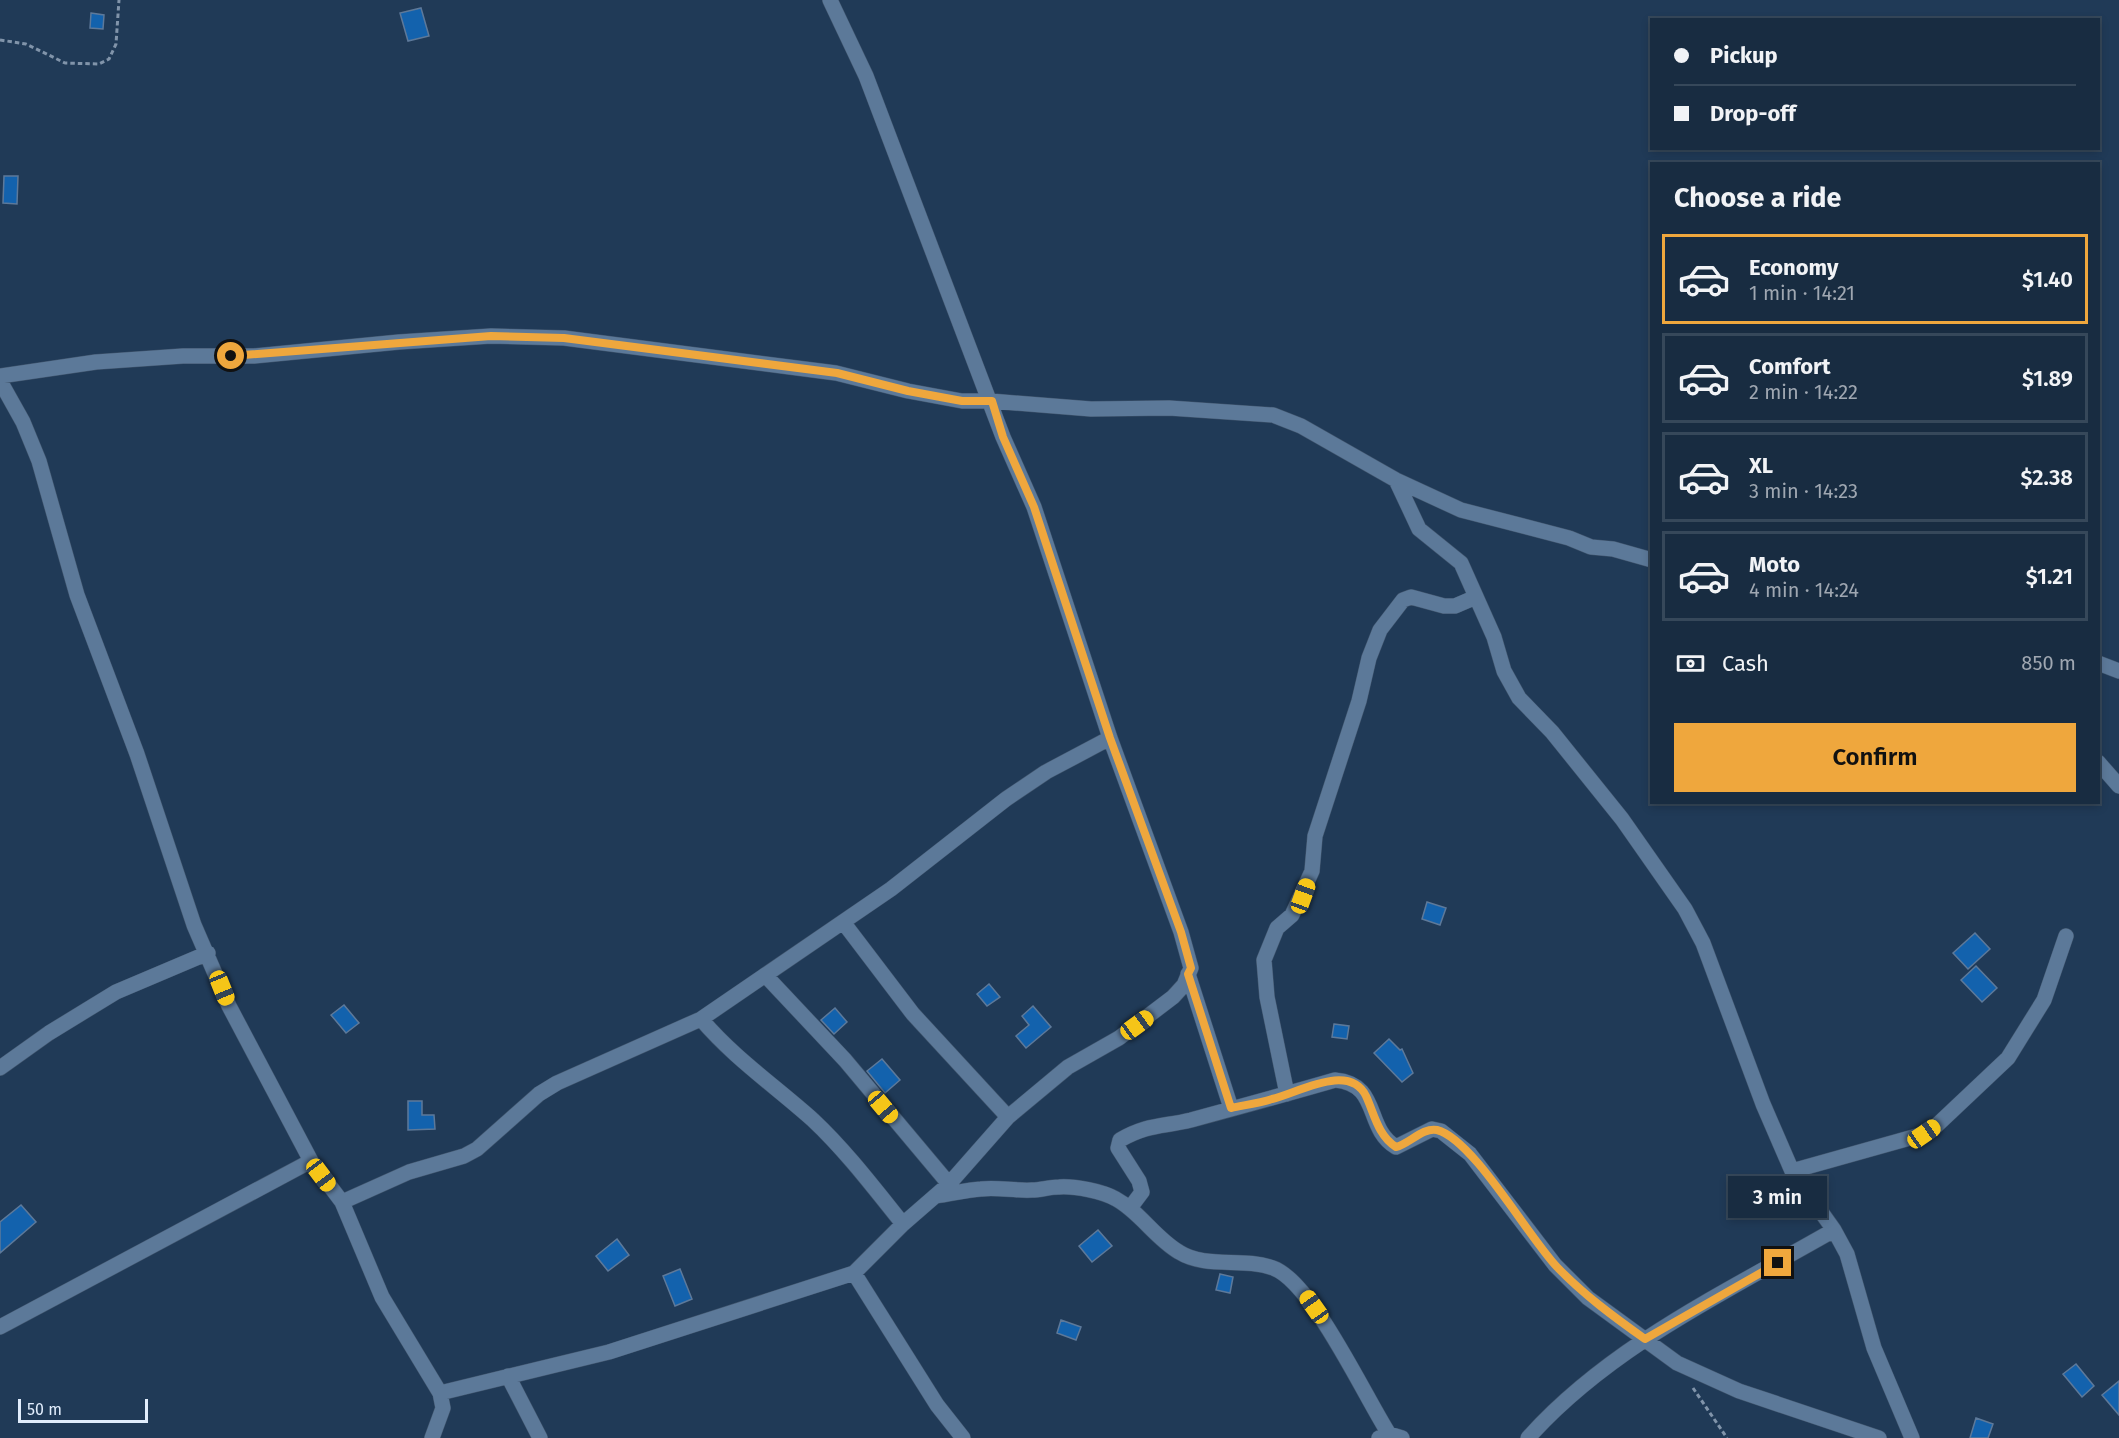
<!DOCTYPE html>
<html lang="en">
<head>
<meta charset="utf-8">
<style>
  :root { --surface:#182c41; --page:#213448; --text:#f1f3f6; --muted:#9fa7b1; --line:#36485a; --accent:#efa73d }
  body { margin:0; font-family:"Fira Sans",sans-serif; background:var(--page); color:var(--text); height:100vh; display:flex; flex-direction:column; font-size:22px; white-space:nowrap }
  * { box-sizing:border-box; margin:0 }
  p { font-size:20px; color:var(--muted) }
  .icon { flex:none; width:33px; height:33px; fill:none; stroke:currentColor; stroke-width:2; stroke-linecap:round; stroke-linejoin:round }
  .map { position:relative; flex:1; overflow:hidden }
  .details { position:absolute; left:1650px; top:162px; width:450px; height:642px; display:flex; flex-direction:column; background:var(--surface); border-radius:0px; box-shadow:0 3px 9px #0003,0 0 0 2px var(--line) }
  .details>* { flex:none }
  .top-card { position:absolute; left:1650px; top:18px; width:450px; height:132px; border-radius:0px; box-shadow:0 3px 9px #0003,0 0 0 2px var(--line); display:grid; align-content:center; height:132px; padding:0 24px; background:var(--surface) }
  .scale { position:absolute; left:18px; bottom:15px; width:130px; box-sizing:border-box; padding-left:6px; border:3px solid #e1edfc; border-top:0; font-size:16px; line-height:21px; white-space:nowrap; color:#e1edfc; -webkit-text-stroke:4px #203a57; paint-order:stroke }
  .end { position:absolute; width:27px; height:27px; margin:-14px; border:8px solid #efa73d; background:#111; box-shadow:0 0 0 3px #111 }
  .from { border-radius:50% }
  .bubble { position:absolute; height:42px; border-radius:0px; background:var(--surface); box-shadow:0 3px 9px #0003,0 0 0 2px var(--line); font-size:20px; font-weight:600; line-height:42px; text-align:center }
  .car { position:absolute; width:18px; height:36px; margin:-18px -9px; border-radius:8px; box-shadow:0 0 4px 2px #0007; background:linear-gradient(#f5c518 24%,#345 0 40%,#f5c518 0 76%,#345 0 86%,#f5c518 0) }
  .top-card b { display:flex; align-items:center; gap:21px; height:57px; font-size:22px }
  .top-card b+b { border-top:2px solid var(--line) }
  .top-card i { width:15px; height:15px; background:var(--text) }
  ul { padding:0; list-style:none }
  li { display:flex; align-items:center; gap:18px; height:90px; margin:0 12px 9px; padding:0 12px; border:3px solid var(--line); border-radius:0px }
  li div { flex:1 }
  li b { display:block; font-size:22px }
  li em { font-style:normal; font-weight:600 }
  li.selected { border-color:var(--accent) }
  li>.icon { width:54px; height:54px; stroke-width:1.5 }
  h2 { padding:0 24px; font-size:27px; line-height:72px }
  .pay { display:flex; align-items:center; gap:15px; height:66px; padding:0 24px; font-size:22px }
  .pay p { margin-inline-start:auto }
  .cta { display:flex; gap:12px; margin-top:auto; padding:12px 24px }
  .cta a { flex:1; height:69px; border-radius:0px; background:var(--accent); color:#111; font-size:24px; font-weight:600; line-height:69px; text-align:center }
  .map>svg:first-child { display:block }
  .building { fill:#1362ad; stroke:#5d799a; stroke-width:1.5 }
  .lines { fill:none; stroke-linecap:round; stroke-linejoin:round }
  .minor-casing { stroke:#40556d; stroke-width:16 }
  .path { stroke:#8194aa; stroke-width:3; stroke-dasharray:4.5 3; stroke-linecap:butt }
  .minor { stroke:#5c7999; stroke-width:15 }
  .route { stroke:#efa73d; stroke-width:8 }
</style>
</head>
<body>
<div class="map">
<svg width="2119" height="1438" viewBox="0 0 2119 1438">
  <rect width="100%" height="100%" fill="#203a57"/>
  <path class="building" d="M421 8 429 36 408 41 400 13Z
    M91 13 104 15 103 29 90 28Z
    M4 176H18L17 204 3 203Z
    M1427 902 1446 908 1440 925 1422 919Z
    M1975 933 1990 949 1968 969 1953 953Z
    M1976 966 1997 988 1982 1002 1961 980Z
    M989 984 1000 997 987 1006 977 994Z
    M344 1005 359 1023 346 1033 331 1015Z
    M1033 1006 1051 1027 1026 1048 1016 1036 1029 1025 1022 1016Z
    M835 1008 847 1022 834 1034 821 1020Z
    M1334 1024 1349 1026 1347 1039 1332 1037Z
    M1389 1039 1400 1050 1402 1049 1413 1073 1402 1082 1374 1053Z
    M882 1059 900 1080 885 1093 867 1071Z
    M408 1101H422V1115H434L435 1129 408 1130Z
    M21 1205 36 1222 0 1253V1222Z
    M1098 1230 1112 1246 1092 1262 1079 1246Z
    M617 1239 629 1255 608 1271 596 1256Z
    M680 1269 692 1299 675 1306 663 1276Z
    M1220 1274 1233 1277 1230 1293 1216 1290Z
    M1061 1320 1081 1327 1076 1340 1057 1333Z
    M2076 1364 2094 1386 2082 1397 2063 1374Z
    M2119 1381V1415L2102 1395Z
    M1976 1418 1993 1424 1988 1438H1970Z"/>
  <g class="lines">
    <g class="minor-casing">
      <path id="minor" d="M0 376 96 362 183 356H254L399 342 491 336 564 338 836 373 908 391 962 401H991L1091 409 1169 408 1273 415 1301 426 1396 480 1461 510 1569 538 1591 547 1613 549 1652 560
        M0 381 23 422 39 461 77 595 137 754 194 925 229 1006 311 1161 342 1202 382 1297 440 1393 443 1408 432 1438
        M1396 480 1419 529 1461 563 1494 637 1504 671 1519 698 1552 732 1622 819 1685 909 1703 943 1763 1104 1792 1171 1834 1230 1847 1254 1874 1348 1912 1438
        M2098 663 2119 671
        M2098 762 2119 786
        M843 922 913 1014 1008 1117
        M1188 974 1231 1108
        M765 975 845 1060 949 1184
        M701 1019C734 1058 775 1086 813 1120 846 1151 874 1188 903 1224
        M0 1068 49 1033 116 992 208 953
        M1287 1094 1267 997 1264 960 1277 928 1292 915 1312 871 1315 836 1359 701 1369 658 1380 630 1403 600 1411 597 1444 606H1455L1476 597
        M1792 1171 1924 1134 1936 1126 2008 1058 2044 1000 2066 936
        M936 1196C951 1194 966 1190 981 1189 998 1187 1015 1191 1032 1190 1041 1190 1049 1187 1059 1187 1075 1186 1102 1191 1116 1199 1140 1212 1155 1238 1179 1252 1206 1269 1243 1257 1273 1268 1312 1282 1364 1395 1389 1434
        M342 1202 409 1172 464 1156 477 1149 539 1094 557 1083 701 1019 891 889 1006 799 1046 772 1110 738
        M1130 1208 1142 1192 1139 1181 1118 1148 1120 1140C1148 1124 1162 1127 1191 1120 1239 1107 1287 1094 1335 1080 1381 1084 1364 1128 1396 1147L1432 1129 1441 1131 1470 1154 1555 1265 1588 1298 1677 1363 1739 1391 1879 1438
        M854 1273 937 1405 963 1438
        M0 1327 311 1161
        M508 1376 540 1438
        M440 1393 609 1352 854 1273 903 1224 949 1184 1008 1117 1068 1067 1119 1038 1173 997 1184 985 1191 968 1181 932 1110 738 1034 507 1003 437 866 76 830 0
        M1379 1438 1389 1434 1402 1438
        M1528 1438C1610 1346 1728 1291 1834 1230"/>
    </g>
    <path class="path" d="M0 40 26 44 65 63 99 64 109 59 116 44 119 0
      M1693 1388 1727 1438"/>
    <use href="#minor" class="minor"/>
  </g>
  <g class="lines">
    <path class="route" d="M231 356 491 336 564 338 837 373 908 391 962 401H992L1003 437 1034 507 1110 738 1181 932 1191 968 1188 974 1231 1108C1245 1105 1259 1103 1272 1099 1298 1093 1349 1062 1366 1096 1374 1113 1378 1136 1396 1147 1409 1144 1423 1127 1437 1130 1473 1139 1529 1238 1557 1267 1584 1295 1614 1317 1645 1339L1778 1263"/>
  </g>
</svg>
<div class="scale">50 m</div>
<i class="end from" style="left:231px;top:356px"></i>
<i class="end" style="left:1778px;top:1263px"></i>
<div class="bubble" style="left:1728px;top:1176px;width:99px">3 min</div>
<i class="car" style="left:1303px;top:896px;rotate:20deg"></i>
<i class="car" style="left:222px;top:988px;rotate:158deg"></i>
<i class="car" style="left:1137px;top:1025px;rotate:54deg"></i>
<i class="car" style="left:883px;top:1107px;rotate:140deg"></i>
<i class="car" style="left:1924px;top:1134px;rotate:55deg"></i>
<i class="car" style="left:321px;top:1175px;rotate:143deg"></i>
<i class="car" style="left:1314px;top:1307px;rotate:325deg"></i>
<div class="top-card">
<b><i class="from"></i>Pickup</b>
<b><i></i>Drop-off</b>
</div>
<section class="details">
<h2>Choose a ride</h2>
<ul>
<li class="selected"><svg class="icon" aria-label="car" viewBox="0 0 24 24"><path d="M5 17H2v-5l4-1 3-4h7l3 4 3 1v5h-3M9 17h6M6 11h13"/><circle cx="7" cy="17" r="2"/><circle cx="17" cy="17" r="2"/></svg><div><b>Economy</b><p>1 min · 14:21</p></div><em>$1.40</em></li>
<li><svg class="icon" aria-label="car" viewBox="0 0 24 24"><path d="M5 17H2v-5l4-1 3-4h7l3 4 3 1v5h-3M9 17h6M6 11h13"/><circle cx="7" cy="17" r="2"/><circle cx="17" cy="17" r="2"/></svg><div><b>Comfort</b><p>2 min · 14:22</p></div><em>$1.89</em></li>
<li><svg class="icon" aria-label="car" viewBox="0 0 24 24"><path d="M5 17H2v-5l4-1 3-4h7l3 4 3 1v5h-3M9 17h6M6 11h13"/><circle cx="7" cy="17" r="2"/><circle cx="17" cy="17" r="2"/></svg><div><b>XL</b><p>3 min · 14:23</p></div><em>$2.38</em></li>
<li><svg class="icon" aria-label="car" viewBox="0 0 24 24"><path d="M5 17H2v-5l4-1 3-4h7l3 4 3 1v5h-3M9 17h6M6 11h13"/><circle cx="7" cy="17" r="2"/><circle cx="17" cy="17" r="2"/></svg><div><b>Moto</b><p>4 min · 14:24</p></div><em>$1.21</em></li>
</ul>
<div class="pay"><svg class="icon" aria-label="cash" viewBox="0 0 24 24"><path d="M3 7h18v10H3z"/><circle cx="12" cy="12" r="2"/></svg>Cash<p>850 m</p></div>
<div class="cta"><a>Confirm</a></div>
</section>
</div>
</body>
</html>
